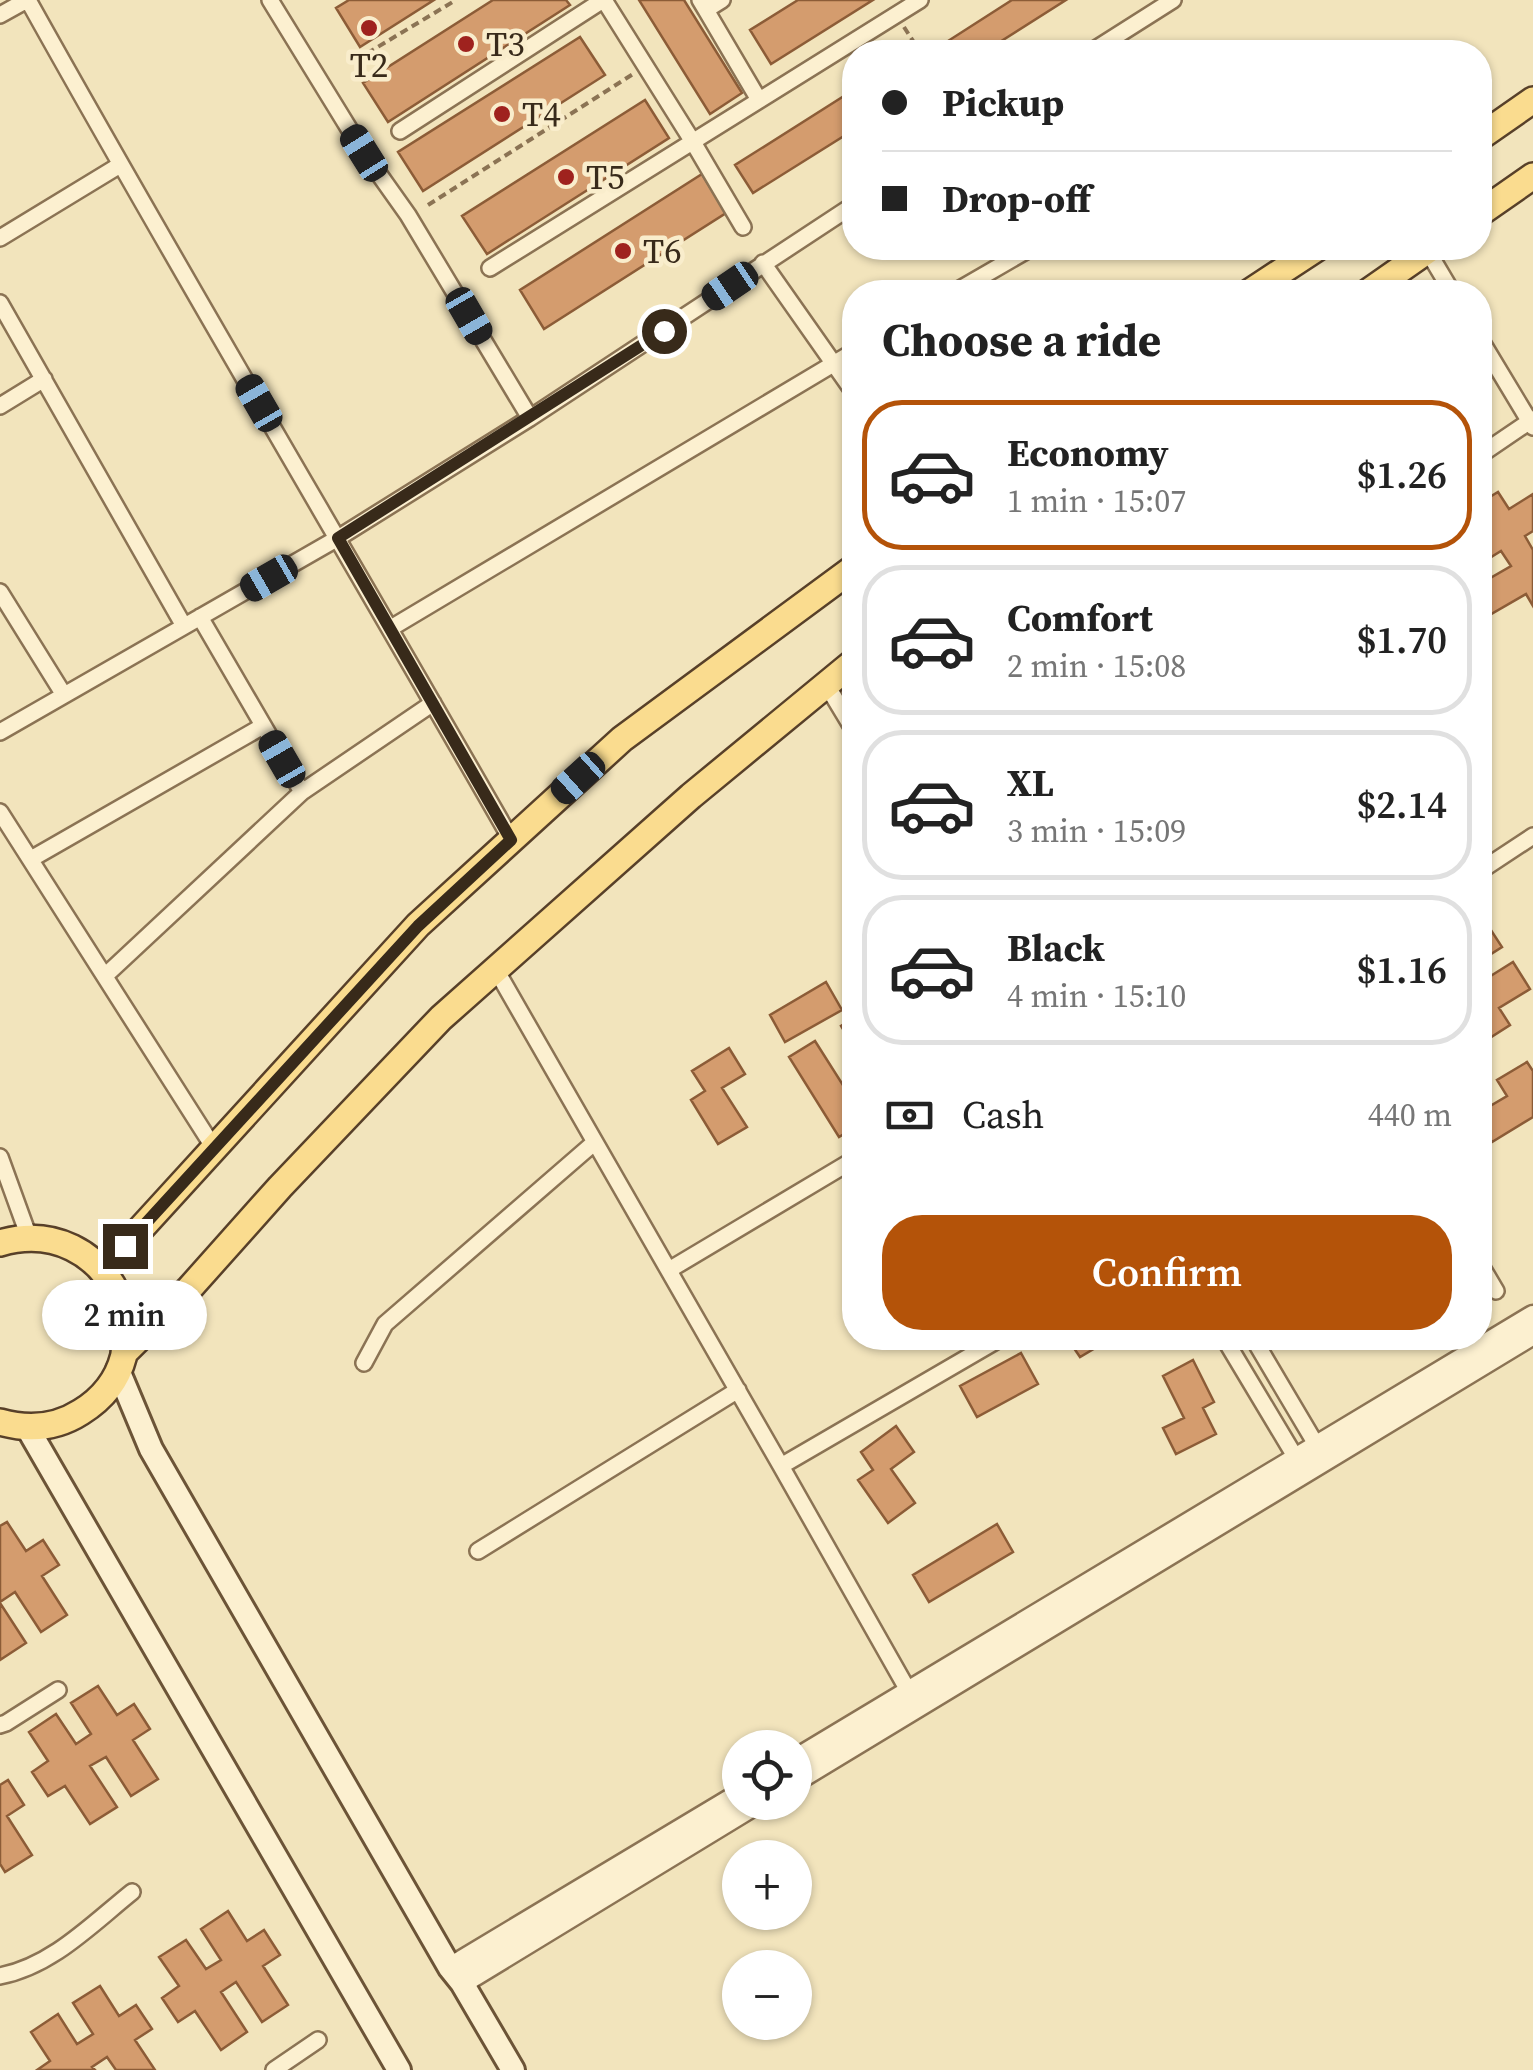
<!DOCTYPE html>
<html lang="en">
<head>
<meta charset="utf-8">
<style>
  :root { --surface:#fff; --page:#f2f2f2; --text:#222; --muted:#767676; --line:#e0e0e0; --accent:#b45309 }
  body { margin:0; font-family:"Source Serif 4",serif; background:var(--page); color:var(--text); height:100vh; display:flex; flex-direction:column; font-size:38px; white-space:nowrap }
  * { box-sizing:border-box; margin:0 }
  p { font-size:32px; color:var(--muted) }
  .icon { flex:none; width:55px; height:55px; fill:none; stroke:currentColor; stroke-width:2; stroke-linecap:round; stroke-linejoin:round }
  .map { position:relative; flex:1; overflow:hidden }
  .panel { position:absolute; left:842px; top:280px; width:650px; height:1070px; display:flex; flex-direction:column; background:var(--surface); border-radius:40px; box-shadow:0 2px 8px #0004 }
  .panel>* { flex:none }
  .guide { position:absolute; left:842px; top:40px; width:650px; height:220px; border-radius:40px; box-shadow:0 2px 8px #0004; display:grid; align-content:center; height:220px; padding:0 40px; background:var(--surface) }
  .controls { position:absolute; left:722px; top:1730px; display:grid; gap:20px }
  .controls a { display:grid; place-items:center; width:90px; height:90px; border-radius:50%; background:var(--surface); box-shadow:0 2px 8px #0004; font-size:50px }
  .end { position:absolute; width:45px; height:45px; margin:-22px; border:12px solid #382a1a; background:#fff; box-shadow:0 0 0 5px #fff }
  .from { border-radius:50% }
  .bubble { position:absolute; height:70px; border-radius:35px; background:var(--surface); box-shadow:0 2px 8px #0004; font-size:32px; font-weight:600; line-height:70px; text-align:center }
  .car { position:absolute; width:30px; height:60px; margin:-30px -15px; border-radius:12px; box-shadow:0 0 8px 2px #0007; background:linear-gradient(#222 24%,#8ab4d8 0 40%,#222 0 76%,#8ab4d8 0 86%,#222 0) }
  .guide b { display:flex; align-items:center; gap:35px; height:95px; font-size:38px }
  .guide b+b { border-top:2px solid var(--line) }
  .guide i { width:25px; height:25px; background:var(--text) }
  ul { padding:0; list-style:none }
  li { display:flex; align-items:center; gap:30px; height:150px; margin:0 20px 15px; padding:0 20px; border:5px solid var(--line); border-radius:40px }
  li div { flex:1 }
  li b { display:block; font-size:38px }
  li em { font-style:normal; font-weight:600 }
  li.current { border-color:var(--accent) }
  li>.icon { width:90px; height:90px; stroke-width:1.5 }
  h2 { padding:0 40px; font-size:45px; line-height:120px }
  .pay { display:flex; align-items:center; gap:25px; height:110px; padding:0 40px; font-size:38px }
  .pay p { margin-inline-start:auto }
  .action { display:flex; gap:20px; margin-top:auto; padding:20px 40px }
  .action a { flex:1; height:115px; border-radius:40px; background:var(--accent); color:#fff; font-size:40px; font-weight:600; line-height:115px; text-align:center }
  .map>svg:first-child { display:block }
  .building { fill:#d49c6e; stroke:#8c5c37; stroke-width:2.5 }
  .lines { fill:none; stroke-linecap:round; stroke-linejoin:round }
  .minor-casing { stroke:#8b7354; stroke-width:20 }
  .tertiary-casing { stroke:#8b7354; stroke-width:25 }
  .secondary-casing { stroke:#6c5437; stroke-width:28 }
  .primary-casing { stroke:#584029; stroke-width:30 }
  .path { stroke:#8b7354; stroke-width:4; stroke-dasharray:8 5; stroke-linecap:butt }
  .minor { stroke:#fcf0d0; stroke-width:15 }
  .tertiary { stroke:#fcf0d0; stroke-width:20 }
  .secondary { stroke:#fcf0d0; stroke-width:22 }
  .primary { stroke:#fadc8f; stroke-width:25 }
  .route { stroke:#382a1a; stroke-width:12 }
  .poi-dot { fill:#9f221e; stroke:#f9edcc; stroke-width:4 }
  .labels { text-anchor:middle; stroke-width:9; stroke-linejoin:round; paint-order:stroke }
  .poi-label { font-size:35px; fill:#382a1a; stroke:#f9edcc; text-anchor:start }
</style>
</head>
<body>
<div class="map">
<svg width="1533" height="2070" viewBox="0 0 1533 2070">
  <rect width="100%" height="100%" fill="#f2e4bc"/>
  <path class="building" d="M349 0H434L360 47 336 8Z
    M493 0H566L570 5 388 122 363 83Z
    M639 0H684L742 93 710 114Z
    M798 0H873L771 64 750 30Z
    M1012 0H1066L984 52H956L948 41Z
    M580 37 605 75 423 191 398 152Z
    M855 89V129L753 193 735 165Z
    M645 100 669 138 487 254 462 216Z
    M702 174 726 213 544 329 520 290Z
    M1498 492 1509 509 1533 494V531L1525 536 1533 550V606L1526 594 1486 617 1480 608V584L1511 566 1501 551 1480 564V526L1483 524 1480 519V503Z
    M1485 921 1502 947 1480 961V923Z
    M1513 962 1530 989 1499 1008 1510 1025 1485 1041 1480 1033V980L1481 982Z
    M826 982 842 1010 785 1042 770 1015Z
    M855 1017V1049L841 1026Z
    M815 1041 855 1104V1127L839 1137 789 1057Z
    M729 1048 745 1074 722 1088 747 1127 718 1144 691 1100 705 1091 692 1071Z
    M1527 1062 1533 1071V1117L1492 1142 1480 1122V1112L1507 1096 1497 1080Z
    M1067 1338H1112L1080 1357Z
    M1021 1353 1038 1384 977 1417 960 1386Z
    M1193 1360 1214 1402 1203 1408 1216 1434 1176 1454 1163 1428 1184 1418 1163 1376Z
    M896 1426 914 1452 891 1469 915 1503 888 1523 858 1480 873 1470 861 1452Z
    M7 1522 26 1551 43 1540 59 1565 42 1576 67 1615 41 1632 15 1592 0 1602V1526Z
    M997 1524 1013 1552 929 1602 913 1575Z
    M0 1603 26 1643 0 1660Z
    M98 1686 117 1715 134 1704 150 1729 133 1740 158 1779 131 1796 106 1757 90 1766 117 1807 90 1824 65 1786 48 1796 32 1772 48 1761 29 1732 56 1714 76 1744 91 1734 71 1703Z
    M8 1780 24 1805 7 1816 32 1855 5 1872 0 1864V1785Z
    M228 1911 247 1941 264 1930 280 1955 263 1966 288 2005 262 2022 236 1982 221 1992 247 2032 221 2050 195 2011 178 2022 162 1998 179 1986 159 1957 186 1940 206 1969 221 1960 201 1929Z
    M100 1986 119 2016 136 2005 152 2029 135 2040 155 2070H116L107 2057 92 2067 95 2070H37L50 2061 31 2032 58 2014 77 2044 93 2034 73 2003Z"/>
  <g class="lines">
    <g class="minor-casing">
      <path id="minor" d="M28 0C185 282 351 559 511 839
        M270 0 364 153 408 215 530 418
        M604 0 693 142 743 227
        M700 0 706 10 722 0
        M706 10 759 100
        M0 15 27 0
        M1091 52 1173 0
        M400 131 603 0
        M0 238 120 165
        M1427 250 1452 292
        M763 263 855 394
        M490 268 920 0
        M955 292 1031 248
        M0 303 184 626
        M1480 339 1533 427
        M0 406 44 379
        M1480 455 1533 419
        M0 592 64 695
        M200 617 302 792
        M391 628 855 351
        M826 684 855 732
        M0 732 338 538 530 418 855 204
        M0 812 214 1148
        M31 859 263 726
        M1480 871 1533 836
        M495 968 781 1466 909 1692
        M106 975 302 792 433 703
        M0 1157 29 1237
        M1480 1264 1496 1291
        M669 1270 855 1159
        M1224 1338 1296 1458 1303 1461
        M1253 1338 1317 1446V1456
        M364 1363 385 1324 595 1142
        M781 1466 1001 1338
        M478 1551 738 1390
        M0 1725 6 1723 58 1690
        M0 1976C52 1966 92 1924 132 1892
        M274 2070 318 2040"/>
    </g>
    <g class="tertiary-casing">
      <path id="tertiary" d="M795 1760 1533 1316
        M795 1781 1533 1334
        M450 1968 740 1794
        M462 1983 759 1802"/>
    </g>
    <g class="secondary-casing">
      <path id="secondary" d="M118 1370 151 1449 450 1968 462 1983 513 2070
        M27 1427 399 2070"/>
    </g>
    <g class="primary-casing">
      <path id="primary" d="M1480 137 1533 100
        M1480 213 1533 176
        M1250 292 1317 248
        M1368 292 1431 248
        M0 1243C110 1211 175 1354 81 1412 56 1428 28 1430 0 1422
        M103 1270 418 925 622 739 855 567
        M124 1353 189 1289 280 1187 441 1018 691 796 855 661"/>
    </g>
    <path class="path" d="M904 27 920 52
      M356 60 456 0
      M428 205 633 74"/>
    <use href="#minor" class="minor"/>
    <use href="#tertiary" class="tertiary"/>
    <use href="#secondary" class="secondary"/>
    <use href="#primary" class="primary"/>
  </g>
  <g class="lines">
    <path class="route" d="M125 1246 418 926 511 840 338 538 664 331"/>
  </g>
  <g class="poi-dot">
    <circle cx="369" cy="28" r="10"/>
    <circle cx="466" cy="44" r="10"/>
    <circle cx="502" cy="114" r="10"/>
    <circle cx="566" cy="177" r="10"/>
    <circle cx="623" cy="251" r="10"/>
  </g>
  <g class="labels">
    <g class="poi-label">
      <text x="486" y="56">T3</text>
      <text x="369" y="77" text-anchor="middle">T2</text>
      <text x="522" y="126">T4</text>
      <text x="586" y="189">T5</text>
      <text x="643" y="263">T6</text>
    </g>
  </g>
</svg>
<div class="controls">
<a><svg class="icon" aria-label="locate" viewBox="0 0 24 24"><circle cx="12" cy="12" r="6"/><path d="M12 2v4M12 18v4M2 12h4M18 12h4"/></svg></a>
<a>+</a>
<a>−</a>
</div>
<i class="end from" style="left:664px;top:331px"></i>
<i class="end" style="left:125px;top:1246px"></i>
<div class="bubble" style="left:42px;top:1280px;width:165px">2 min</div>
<i class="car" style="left:364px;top:153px;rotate:328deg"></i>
<i class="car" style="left:730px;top:286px;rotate:236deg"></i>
<i class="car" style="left:469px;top:316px;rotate:150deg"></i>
<i class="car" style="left:259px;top:403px;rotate:330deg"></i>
<i class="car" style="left:269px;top:578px;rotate:240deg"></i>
<i class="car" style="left:282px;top:759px;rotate:330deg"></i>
<i class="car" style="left:578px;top:778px;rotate:228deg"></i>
<div class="guide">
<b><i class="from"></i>Pickup</b>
<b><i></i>Drop-off</b>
</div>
<section class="panel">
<h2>Choose a ride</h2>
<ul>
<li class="current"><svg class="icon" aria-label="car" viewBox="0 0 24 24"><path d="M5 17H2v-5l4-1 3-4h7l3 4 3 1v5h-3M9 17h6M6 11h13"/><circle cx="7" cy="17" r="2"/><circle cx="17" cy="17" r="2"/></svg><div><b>Economy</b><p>1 min · 15:07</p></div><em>$1.26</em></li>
<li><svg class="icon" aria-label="car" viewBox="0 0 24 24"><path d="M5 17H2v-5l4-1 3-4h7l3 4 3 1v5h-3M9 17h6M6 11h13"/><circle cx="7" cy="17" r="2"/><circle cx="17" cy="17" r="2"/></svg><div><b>Comfort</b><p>2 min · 15:08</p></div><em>$1.70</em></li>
<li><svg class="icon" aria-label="car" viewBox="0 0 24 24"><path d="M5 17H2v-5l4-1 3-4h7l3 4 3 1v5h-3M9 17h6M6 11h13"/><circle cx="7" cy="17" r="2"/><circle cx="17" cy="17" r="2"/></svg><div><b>XL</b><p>3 min · 15:09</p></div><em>$2.14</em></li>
<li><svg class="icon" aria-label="car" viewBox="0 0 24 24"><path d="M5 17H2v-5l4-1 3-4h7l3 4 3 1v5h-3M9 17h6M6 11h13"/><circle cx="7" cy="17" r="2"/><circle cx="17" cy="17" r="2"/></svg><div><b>Black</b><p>4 min · 15:10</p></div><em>$1.16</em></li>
</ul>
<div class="pay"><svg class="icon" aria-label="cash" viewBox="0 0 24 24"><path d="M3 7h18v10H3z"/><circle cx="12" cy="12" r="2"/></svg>Cash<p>440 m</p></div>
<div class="action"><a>Confirm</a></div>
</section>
</div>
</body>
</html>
